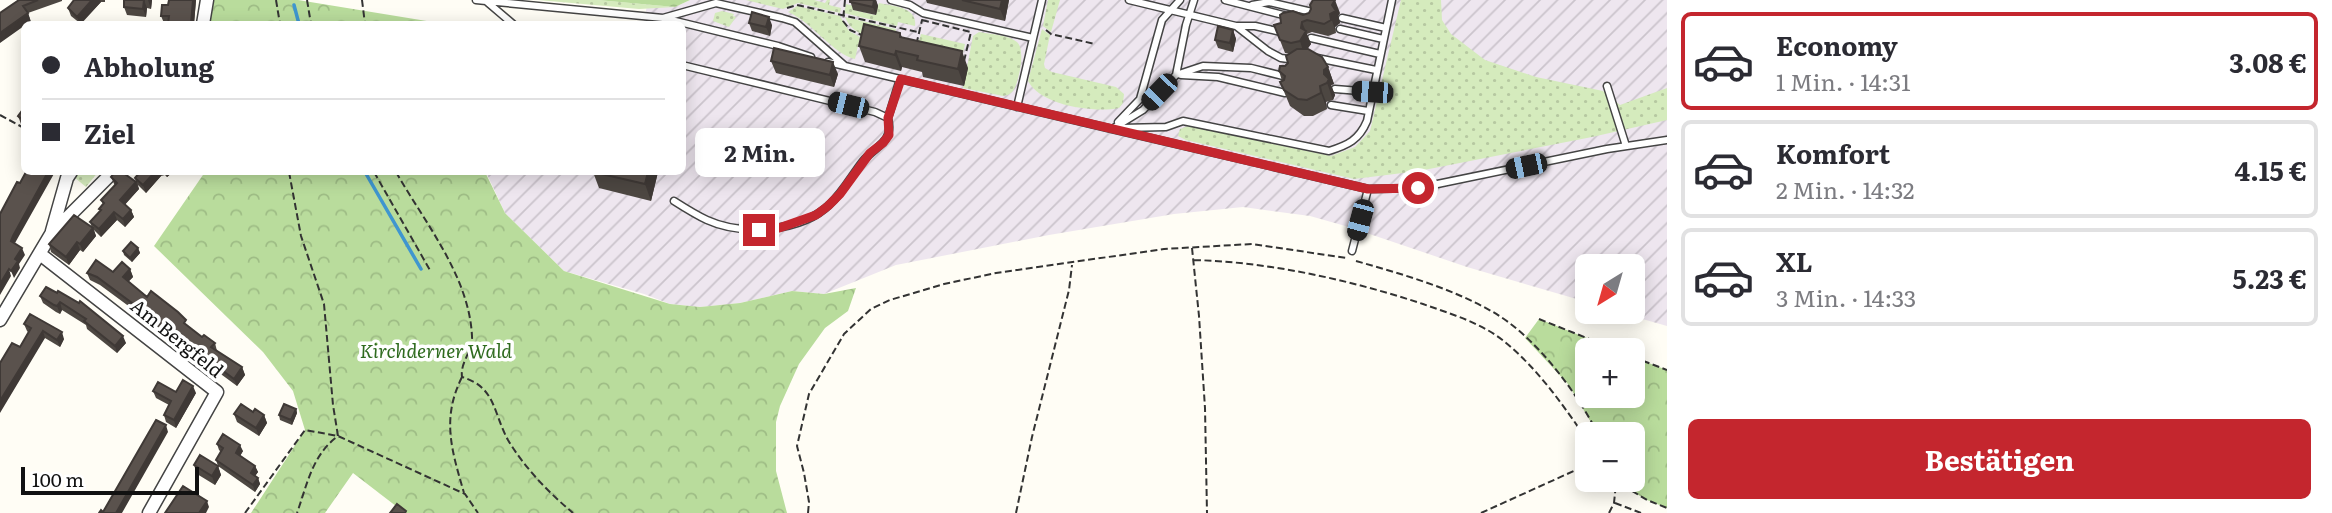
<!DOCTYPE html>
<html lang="de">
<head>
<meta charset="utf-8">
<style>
  :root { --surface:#fff; --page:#f2f2f3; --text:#2b2b33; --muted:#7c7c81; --line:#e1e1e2; --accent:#c4262e }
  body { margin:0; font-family:Literata,serif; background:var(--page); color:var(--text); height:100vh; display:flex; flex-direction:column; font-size:26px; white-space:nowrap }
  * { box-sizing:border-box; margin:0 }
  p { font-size:23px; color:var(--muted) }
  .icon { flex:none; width:38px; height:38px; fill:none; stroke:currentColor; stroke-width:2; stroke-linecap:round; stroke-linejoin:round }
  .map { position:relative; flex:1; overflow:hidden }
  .sheet { display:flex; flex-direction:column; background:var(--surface); width:665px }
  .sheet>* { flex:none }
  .hud { position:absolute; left:21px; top:21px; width:665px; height:154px; border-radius:10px; box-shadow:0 4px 18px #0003; display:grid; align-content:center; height:154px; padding:0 21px; background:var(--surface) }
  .needle { width:46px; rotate:217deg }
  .buttons { position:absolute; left:1575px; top:254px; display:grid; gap:14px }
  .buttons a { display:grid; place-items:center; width:70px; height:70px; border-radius:10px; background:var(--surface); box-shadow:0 4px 18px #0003; font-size:35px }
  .scale { position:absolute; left:21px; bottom:18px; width:178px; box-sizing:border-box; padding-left:7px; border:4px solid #111; border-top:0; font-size:19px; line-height:24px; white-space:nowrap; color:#111; -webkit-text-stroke:5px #fff; paint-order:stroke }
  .end { position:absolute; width:32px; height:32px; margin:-16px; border:9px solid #c4262e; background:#fff; box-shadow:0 0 0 4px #fff }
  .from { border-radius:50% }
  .bubble { position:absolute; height:49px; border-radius:10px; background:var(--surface); box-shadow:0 4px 18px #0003; font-size:23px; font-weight:700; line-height:49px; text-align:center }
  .car { position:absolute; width:21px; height:42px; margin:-21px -10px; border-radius:9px; box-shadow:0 0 5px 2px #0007; background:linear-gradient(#222 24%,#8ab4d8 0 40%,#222 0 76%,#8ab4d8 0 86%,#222 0) }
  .hud b { display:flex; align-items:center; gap:24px; height:66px; font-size:26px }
  .hud b+b { border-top:2px solid var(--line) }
  .hud i { width:18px; height:18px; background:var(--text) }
  ul { padding:12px 0 0; list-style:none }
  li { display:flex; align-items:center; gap:21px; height:98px; margin:0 14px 10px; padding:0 7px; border:4px solid var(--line); border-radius:10px }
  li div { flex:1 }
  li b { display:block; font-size:26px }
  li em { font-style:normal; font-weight:700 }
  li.on { border-color:var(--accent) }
  li>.icon { width:63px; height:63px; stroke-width:1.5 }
  .action { display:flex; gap:14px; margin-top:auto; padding:14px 21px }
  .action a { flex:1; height:80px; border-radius:10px; background:var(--accent); color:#fff; font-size:28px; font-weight:700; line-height:80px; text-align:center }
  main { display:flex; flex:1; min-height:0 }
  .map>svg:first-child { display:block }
  .industrial { fill:url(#industrial-furrows) }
  .grass { fill:url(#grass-dots) }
  .forest { fill:url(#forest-crowns) }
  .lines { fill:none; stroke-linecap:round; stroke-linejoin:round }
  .stream { stroke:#3f96cf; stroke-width:3.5 }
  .lane-casing { stroke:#444; stroke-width:9 }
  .street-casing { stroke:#444; stroke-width:15 }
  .path { stroke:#333; stroke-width:2; stroke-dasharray:7 3.5; stroke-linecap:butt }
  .lane { stroke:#fff; stroke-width:6 }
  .street { stroke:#fff; stroke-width:12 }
  .wall { fill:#4d4742 }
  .shaded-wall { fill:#3f3936 }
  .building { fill:#5a524d; stroke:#3f3936; stroke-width:2 }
  .route { stroke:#c4262e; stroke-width:9 }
  .labels { text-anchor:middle; stroke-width:7; stroke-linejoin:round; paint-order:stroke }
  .street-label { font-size:19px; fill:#111; stroke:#fff }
  .park-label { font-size:19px; font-style:italic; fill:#2f6b1f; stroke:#fff }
</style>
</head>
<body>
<main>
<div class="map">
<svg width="1667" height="513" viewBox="0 0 1667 513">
  <defs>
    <pattern id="industrial-furrows" width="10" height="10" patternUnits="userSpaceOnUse" patternTransform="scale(1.75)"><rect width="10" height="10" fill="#eee6ef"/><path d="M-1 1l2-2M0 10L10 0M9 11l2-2" fill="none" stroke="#cbc4cc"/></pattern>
    <pattern id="grass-dots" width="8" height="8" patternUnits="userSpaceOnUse" patternTransform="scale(1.75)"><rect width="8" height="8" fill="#d5ebbd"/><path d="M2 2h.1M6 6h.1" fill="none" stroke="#b6c8a1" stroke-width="1.8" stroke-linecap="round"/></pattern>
    <pattern id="forest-crowns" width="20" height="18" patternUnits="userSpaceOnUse" patternTransform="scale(1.75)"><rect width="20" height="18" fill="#b9dc9c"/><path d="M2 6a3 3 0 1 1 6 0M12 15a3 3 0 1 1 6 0" fill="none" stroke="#9ebc85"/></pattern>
  </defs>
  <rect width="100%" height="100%" fill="#fffdf5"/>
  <path class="industrial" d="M690 0H1667V326L1618 312H1633V266H1587V302L1467 267 1349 227 1310 216 1243 207 1174 214 1049 235 896 265 824 294 792 291 740 303 700 307 670 304 644 294 564 271 505 213 486 172H682V24H628V21L644 22 647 5 675 7Z"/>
  <path class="grass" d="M538 0H597L675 7 639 9Z
    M746 0H814L825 3 827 0H830L829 5 841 8 840 13 798 3 783 9Z
    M1048 0H1060L1051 32 1043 26Z
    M1401 0H1441L1442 20 1451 34 1485 60 1536 77 1603 91 1620 105 1667 88V120L1592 137 1419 171 1354 179 1186 140 1178 136 1180 129 1188 126 1331 156 1355 147 1370 131Z
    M879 3C892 6 918 7 915 26L898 22 897 26 844 13 846 4 854 6 853 10 875 15Z
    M797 6 840 16 849 31 860 37 855 59C833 54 812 22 788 12Z
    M722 11 734 14 733 16 736 17 729 27 713 21 715 13Z
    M845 17 896 29 895 36 902 44C882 39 853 39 845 17Z
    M1042 29 1050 35 1044 64 1045 68 1052 72 1116 87 1124 94 1123 103 1119 108C1095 113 1041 106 1028 81Z
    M979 32C990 34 1009 35 1017 42 1026 50 1019 82 1013 91 1009 95 1008 95 1003 96L963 88 973 36Z
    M921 34 965 44 962 57 917 47Z
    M78 172H98L86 187 74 177Z"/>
  <path class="forest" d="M211 0H298L445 24H207Z
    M597 0H690L675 7Z
    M205 172H485L505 213 564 271 670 304 700 307 740 303 792 291 824 294 856 288 848 311 825 328 799 364 780 406 776 422V471L787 513H405L353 473 325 513H251L305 430 293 391 263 352 154 246Z
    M1539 319 1617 350H1587V396H1633V357L1667 370V508L1647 500 1616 482 1615 480H1633V434H1598L1568 384 1525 338Z"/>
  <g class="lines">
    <path class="stream" d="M294 5 299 24
      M365 172 421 269"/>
    <g class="lane-casing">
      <path id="lane" d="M476 0 486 1 513 24
        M891 0 910 5 923 13 1033 38
        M1129 0 1236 26 1268 51 1281 58 1296 60
        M1225 0 1287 16
        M486 1 663 18 778 46 811 57
        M1252 5 1269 2 1312 12
        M663 18 716 3 782 18 795 22 845 66
        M1342 18 1386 28
        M1236 26H1255L1281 32
        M1340 29 1383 39
        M1311 38 1380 54
        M1317 58 1376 70
        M828 62 1112 129 1143 110 1176 75 1203 66 1251 68 1287 77
        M1176 75 1186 25 1194 0
        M1181 75 1218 77 1285 93
        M1607 86 1626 146
        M1335 89 1372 92
        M1331 105 1368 111
        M1017 107 1042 0
        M888 118 900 79
        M1118 122 1140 99 1162 20 1180 0
        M1121 128 1166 127 1183 121 1329 151C1348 145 1359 140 1367 121L1392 0
        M1112 129 1368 189 1418 188 1607 149 1667 140
        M674 201C685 208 696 215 707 220 742 236 802 232 830 204 843 192 852 175 863 161 876 145 894 143 888 118L875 112 682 65
        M1352 251 1368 189"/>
    </g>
    <g class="street-casing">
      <path id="street" d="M203 24 207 0
        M52 231 67 178 71 172
        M40 254 217 392 149 513
        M0 320 51 234 113 172"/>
    </g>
    <path class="path" d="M276 0 280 24
      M307 0 311 24
      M362 0 365 24
      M845 0 843 21 850 30 864 36
      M787 8 797 5 918 32
      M922 20 971 32 964 61 915 50Z
      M1046 30 1051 34 1095 44
      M0 115 24 128
      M289 172 301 236 324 304 333 405 338 436C312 455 307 485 297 513
      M374 172 431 272
      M396 172C425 223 469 276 472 336 473 351 460 362 462 377 496 387 493 413 508 440 524 467 549 493 573 513
      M1192 248 1199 316 1205 408 1207 513
      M1194 260C1270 262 1350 280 1423 304 1451 314 1482 323 1505 342 1537 368 1564 406 1587 440
      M1356 261C1402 274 1451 288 1493 312 1536 337 1576 391 1598 434
      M1539 319 1617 350
      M1633 357 1667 370
      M462 377C441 419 452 451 464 493
      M1614 480 1647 500 1667 508
      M1615 503 1641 513
      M245 513 305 430 338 436 465 494 478 513
      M808 513 809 502 804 473 797 446 809 394 844 334 871 309 890 300 944 284 996 273 1164 249 1252 244 1347 258
      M1016 513 1032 437 1069 290 1072 265
      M1481 513 1587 465
      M1609 513 1614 503 1616 484"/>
    <use href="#lane" class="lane"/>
    <use href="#street" class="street"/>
  </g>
  <path class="wall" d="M19 0H62V1L28 13 31 22Z
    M74 0H105V2H101L81 24 71 16 68 8Z
    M124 0H152L151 9 147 8 146 17 127 15 124 7Z
    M169 0H196L194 24 164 23 161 16 168 5Z
    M850 0H876L878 6 876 15 853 10Z
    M926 0H1009L1005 21 927 3Z
    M1340 13 1338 16 1340 23 1335 27 1336 33 1328 36 1312 32 1307 34 1311 44 1307 49 1328 67 1334 84 1331 85 1335 95 1333 100 1326 102 1327 109 1313 116H1304L1290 106 1280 82 1282 81 1279 71 1288 63 1290 54 1285 53 1274 25Z
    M749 23 772 25 770 36 752 31Z
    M1233 30 1236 39 1233 52 1218 48 1215 40Z
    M900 33 902 37 968 68 964 86 923 77 922 72 902 67 901 71 865 62 859 46Z
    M771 61 838 74 834 87 776 73Z
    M24 108V126L21 124 18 116Z
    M140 172H173L167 177 165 175 161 176 146 193 138 185 139 189 125 204 131 210 134 217 125 227 117 220 101 237 94 230 96 236 83 252 80 250 69 265 51 252 49 244 92 228 90 222 100 212 99 209 103 204 101 200 115 186 111 177 136 182 135 178Z
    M593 172H658L651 201 599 188Z
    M138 248 140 253 132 262 124 255 123 251Z
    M130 269 133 277 128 282 202 337 215 343 217 351 242 367 245 375 237 386 100 285 90 280 87 273 113 272Z
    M46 287 126 343 117 353 87 329 86 325 62 310 60 314 56 312 43 303 40 296Z
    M24 324 64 339 60 347 45 338 20 347 29 333 27 331Z
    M153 391 196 393 176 428 166 422 164 415 169 405 156 398Z
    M296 409 297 413 292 425 280 420 279 415Z
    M253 412 264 415 267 423 259 436 237 422 234 414Z
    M217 444 243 451 240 456 255 466 258 472 255 476 258 478 260 484 255 492 218 466 216 460 221 452 219 450Z
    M194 465 218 466 221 475 215 485 197 474Z"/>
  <path class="shaded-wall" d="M92 0H100L101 2 80 24 77 17Z
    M144 0 147 8 146 17 143 9Z
    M148 0H152L151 9Z
    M193 0H196L194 24H191Z
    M874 0H876L878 6 876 15 873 7Z
    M1002 0H1009L1005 21 1000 9Z
    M1335 0 1340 13 1338 16 1340 23 1335 27 1336 33 1330 14 1332 5Z
    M28 13 31 22 27 24H24V26L0 43V33Z
    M769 17 772 25 770 36 766 27Z
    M1302 22 1311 44 1304 54 1300 41Z
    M1233 30 1236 39 1233 52 1230 43Z
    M896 51 902 67 901 71 895 55Z
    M962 51 968 68 964 86 958 69Z
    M833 62 838 74 834 87 830 75Z
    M1328 67 1334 84 1331 85 1335 95 1333 100 1324 74V70Z
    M1320 86 1326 102 1327 109 1321 93Z
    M48 172H55L15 243 11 241 13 236Z
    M155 172H160L161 176 146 193 143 185Z
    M165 172H173L167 177Z
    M648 172H658L651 201 645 184Z
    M136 182 139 189 123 207 120 200Z
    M131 210 134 217 125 227 123 219Z
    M114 212 117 220 101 237 99 229Z
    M93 228 96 236 83 252 80 244Z
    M77 242 80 250 69 265 66 257Z
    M22 248 25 255 19 264 20 268 14 278 11 271 15 259Z
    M138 248 140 253 132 262 130 258Z
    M9 269 11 276 0 295V284Z
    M130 269 133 277 125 285 123 277Z
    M60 302 62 310 60 314 57 306Z
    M43 331 45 338 0 413V401Z
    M62 332 64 339 60 347 57 340Z
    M123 336 126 343 117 353 115 346Z
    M242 367 245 375 237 386 234 379Z
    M193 386 196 393 176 428 174 420Z
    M296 409 297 413 292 425 291 420Z
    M264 415 267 423 259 436 256 428Z
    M166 425 168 432 122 513H116Z
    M240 445 243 451 238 459 236 453Z
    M218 466 221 475 215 485 212 476Z
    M255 466 258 472 253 479 251 473Z
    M258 478 260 484 255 492 253 485Z
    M207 501 209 507 206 513H199Z"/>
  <path class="building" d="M19 0H38L23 6 28 13 0 33V13Z
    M74 0H92L77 17 68 8Z
    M124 0H144L143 9 124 7Z
    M169 0H193L191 24H168L169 16H161L162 5H168Z
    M850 0H874L873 7 850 2Z
    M962 0H1002L1000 9Z
    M1313 0H1335L1332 5 1336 11 1330 14 1331 20 1324 24 1307 20 1302 22 1301 28 1306 31 1300 41 1291 43 1280 40 1274 25 1281 23 1280 15 1283 13 1293 11 1303 15 1309 13 1311 9 1310 5Z
    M752 12 769 17 766 27 749 23Z
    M864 24 900 33V37L962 51 958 69 917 60 918 56 896 51 895 55 859 46Z
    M1218 26 1233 30 1230 43 1215 40Z
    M774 48 833 62 830 75 771 61Z
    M1297 49H1308L1322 57 1328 67 1324 70V74L1329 79 1327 83 1320 86 1321 93 1307 100 1298 99 1284 90 1280 82 1284 80 1285 76 1279 71 1280 66H1285L1288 63 1286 56Z
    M24 108V121L18 116Z
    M26 172H48L13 236 11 241 22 248 15 259 18 261 11 271 9 269 0 284V214L17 182 20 183Z
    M115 172H122L136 182 120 200 131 210 123 219 114 212 99 229 90 222 101 210 99 209 104 203 101 200 117 183 111 177Z
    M140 172H155L143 185 135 178Z
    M593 172H648L645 184Z
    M74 215 93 228 80 244 77 242 66 257 49 244Z
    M131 242 138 248 130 258 123 251Z
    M96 260 113 272 122 262 130 269 123 277 147 297 151 291 178 312 186 320 184 323 202 337 204 335 215 343 211 347 242 367 234 379 97 277 87 273Z
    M46 287 57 293 58 291 79 303 80 301 123 336 115 346 84 321 86 319 60 302 57 306 54 305 40 296Z
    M30 314 62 332 57 340 43 331 0 401V363L12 343 20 347 31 328 24 324Z
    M183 380 193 386 174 420 164 415 171 401 153 391 158 382 176 392Z
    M241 404 253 412 255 409 264 415 256 428 234 414Z
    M284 404 296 409 291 420 279 415Z
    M156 420 166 425 116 513H99L101 510 103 512Z
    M223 434 240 445 236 453 255 466 251 473 258 478 253 485 216 460 223 448 217 444Z
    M200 455 218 466 212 476 194 465Z
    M183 486 207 501 199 513H165Z
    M397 504 406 511 405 513H390Z"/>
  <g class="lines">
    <path class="route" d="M759 230 779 228 816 215 828 206 840 194 870 153 883 143 889 135 888 118 901 79 1368 189 1418 188"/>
  </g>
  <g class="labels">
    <g class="street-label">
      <text transform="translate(177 338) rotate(39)" y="7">Am Bergfeld</text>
    </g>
    <g class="park-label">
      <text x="436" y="358">Kirchderner Wald</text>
    </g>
  </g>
</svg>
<div class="buttons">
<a><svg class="needle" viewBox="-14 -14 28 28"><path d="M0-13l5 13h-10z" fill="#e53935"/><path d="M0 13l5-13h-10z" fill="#7c7c81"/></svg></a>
<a>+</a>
<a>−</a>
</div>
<div class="scale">100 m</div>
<i class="end from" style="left:1418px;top:188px"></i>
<i class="end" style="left:759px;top:230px"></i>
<div class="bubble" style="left:695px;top:128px;width:130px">2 Min.</div>
<i class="car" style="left:1159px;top:92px;rotate:224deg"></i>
<i class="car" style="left:1372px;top:92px;rotate:274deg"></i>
<i class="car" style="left:848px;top:105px;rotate:284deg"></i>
<i class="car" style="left:1526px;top:166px;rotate:258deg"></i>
<i class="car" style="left:1360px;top:220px;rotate:195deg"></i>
<div class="hud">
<b><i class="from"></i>Abholung</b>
<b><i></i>Ziel</b>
</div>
</div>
<section class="sheet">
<ul>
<li class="on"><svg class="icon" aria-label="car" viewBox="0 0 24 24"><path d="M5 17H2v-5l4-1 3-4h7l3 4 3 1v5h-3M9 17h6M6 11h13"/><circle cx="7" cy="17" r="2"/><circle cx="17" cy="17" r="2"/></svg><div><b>Economy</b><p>1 Min. · 14:31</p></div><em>3.08 €</em></li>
<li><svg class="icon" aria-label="car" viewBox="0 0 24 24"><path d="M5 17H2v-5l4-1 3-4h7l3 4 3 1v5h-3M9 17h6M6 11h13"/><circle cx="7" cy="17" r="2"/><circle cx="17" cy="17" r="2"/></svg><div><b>Komfort</b><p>2 Min. · 14:32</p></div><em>4.15 €</em></li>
<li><svg class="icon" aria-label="car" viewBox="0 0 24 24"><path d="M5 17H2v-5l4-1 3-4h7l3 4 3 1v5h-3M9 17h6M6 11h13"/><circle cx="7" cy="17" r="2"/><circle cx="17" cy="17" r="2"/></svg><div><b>XL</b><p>3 Min. · 14:33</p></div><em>5.23 €</em></li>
</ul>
<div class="action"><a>Bestätigen</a></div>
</section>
</main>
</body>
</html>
